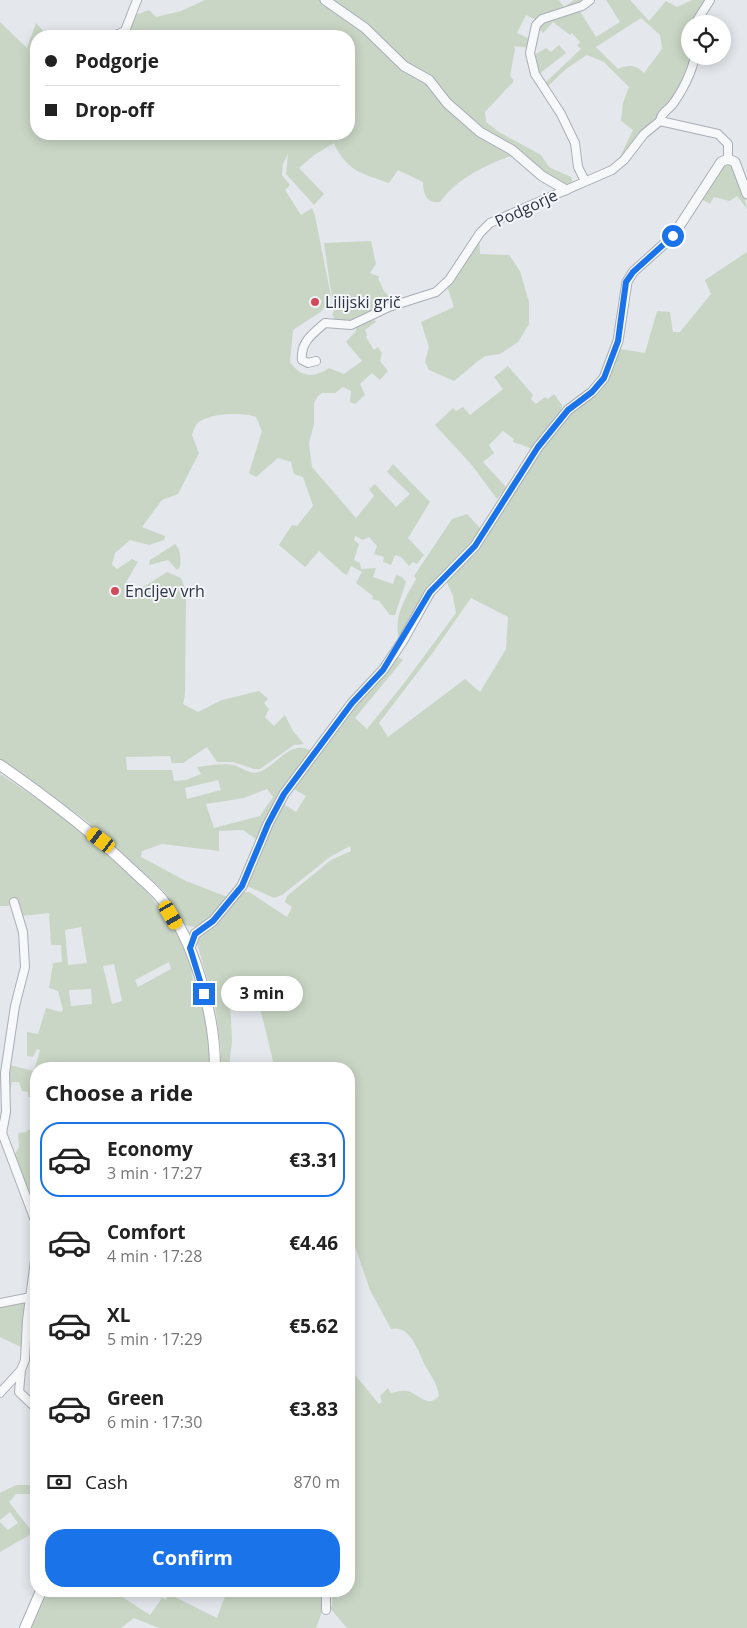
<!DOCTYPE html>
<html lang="en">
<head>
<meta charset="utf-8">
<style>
  :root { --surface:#fff; --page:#f2f2f2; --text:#222; --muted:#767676; --line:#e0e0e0; --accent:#1a73e8 }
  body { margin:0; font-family:"Open Sans",sans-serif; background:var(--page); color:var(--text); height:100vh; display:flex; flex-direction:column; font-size:19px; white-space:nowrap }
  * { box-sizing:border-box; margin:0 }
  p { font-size:16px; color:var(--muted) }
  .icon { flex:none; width:28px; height:28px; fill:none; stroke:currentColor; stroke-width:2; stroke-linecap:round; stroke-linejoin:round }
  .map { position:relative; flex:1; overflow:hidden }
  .details { position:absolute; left:30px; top:1062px; width:325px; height:535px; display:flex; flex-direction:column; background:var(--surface); border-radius:20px; box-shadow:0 2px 12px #0003 }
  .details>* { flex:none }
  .top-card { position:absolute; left:30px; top:30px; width:325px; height:110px; border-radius:20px; box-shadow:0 2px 12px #0003; display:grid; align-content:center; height:110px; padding:0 15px; background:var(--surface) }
  .controls { position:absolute; left:681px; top:15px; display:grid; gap:10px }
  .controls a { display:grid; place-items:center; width:50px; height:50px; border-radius:50%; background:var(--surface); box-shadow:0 2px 12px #0003; font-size:25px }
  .end { position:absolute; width:22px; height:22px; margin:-11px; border:6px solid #1a73e8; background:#fff; box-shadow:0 0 0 2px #fff }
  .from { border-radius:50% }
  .bubble { position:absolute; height:35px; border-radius:18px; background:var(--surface); box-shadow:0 2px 12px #0003; font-size:16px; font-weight:700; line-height:35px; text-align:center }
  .car { position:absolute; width:15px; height:30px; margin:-15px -8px; border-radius:6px; box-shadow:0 0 4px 1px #0007; background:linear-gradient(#f5c518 24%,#345 0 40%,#f5c518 0 76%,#345 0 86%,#f5c518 0) }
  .top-card b { display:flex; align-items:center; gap:18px; height:48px; font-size:19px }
  .top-card b+b { border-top:1px solid var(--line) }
  .top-card i { width:12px; height:12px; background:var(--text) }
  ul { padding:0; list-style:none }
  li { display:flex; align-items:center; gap:15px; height:75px; margin:0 10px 8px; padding:0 5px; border:2px solid transparent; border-radius:20px }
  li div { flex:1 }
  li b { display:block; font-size:19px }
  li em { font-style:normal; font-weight:700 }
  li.active { border-color:var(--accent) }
  li>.icon { width:45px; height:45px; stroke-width:1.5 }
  h2 { padding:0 15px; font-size:22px; line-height:60px }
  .pay { display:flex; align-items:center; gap:12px; height:55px; padding:0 15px; font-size:19px }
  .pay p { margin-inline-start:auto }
  .cta { display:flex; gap:10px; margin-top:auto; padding:10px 15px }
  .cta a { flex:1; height:58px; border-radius:20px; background:var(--accent); color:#fff; font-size:20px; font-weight:700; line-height:58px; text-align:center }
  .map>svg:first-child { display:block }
  .green { fill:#c9d6c5; fill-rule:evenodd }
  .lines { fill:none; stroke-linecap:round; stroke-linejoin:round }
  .minor-casing { stroke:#a9aeb7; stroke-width:10 }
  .tertiary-casing { stroke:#a9aeb7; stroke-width:11 }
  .secondary-casing { stroke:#a9aeb7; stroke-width:12 }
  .minor { stroke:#f7f8fa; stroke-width:8 }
  .tertiary { stroke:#f7f8fa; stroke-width:9 }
  .secondary { stroke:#fff; stroke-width:10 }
  .route { stroke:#1a73e8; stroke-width:6 }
  .poi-dot { fill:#d1495b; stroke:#f4f6f9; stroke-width:2 }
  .labels { text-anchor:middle; stroke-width:4; stroke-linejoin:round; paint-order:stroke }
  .street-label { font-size:16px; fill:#2b3445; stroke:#f4f6f9 }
  .poi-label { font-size:16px; fill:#2b3445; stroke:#f4f6f9; text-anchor:start }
</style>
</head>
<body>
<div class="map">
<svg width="747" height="1628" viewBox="0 0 747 1628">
  <rect width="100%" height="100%" fill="#e4e7ec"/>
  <path class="green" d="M205 0H559L564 7 574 0H587L536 20 526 15 517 33 530 39 529 48 514 46 515 50 510 76 514 81 485 112 486 122 499 132 541 155 549 167 571 177 573 183 568 187 511 156C484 166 458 178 440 202 427 204 423 194 423 182L398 170 389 183C363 174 346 171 334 143L314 155 299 168 324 194 314 205 286 174 288 154 283 164 282 175 290 185 285 190 301 215 312 208 315 216 331 296 322 311 293 330 290 362C301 378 314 378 329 368L344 374 362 361 346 342 356 331V327L371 316 376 322 365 330 367 335 366 337 374 350 378 347 382 353 380 361 388 371 380 380 372 373 360 384 365 395 355 404 350 402 351 391 343 387 335 393H322L318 396 314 403V424L309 443 312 467 356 518 374 496 369 489 375 484 396 507 410 494 387 472 393 464 430 502 408 538 424 555 417 564 413 562 409 566 401 557 395 555 391 565 383 562 384 557 374 554 377 546 369 537 363 540 355 536 354 540 359 544 354 560 360 563 361 569 376 568 373 577 393 584 396 575 402 577 406 582 395 615H390L379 601 372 599 373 596 356 583 362 572 351 566 347 575 343 573 319 551 305 567 279 545 292 525 297 526 313 506 303 477 294 474 291 462 278 458 256 477 249 473 262 431 256 417C244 412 206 413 197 424 195 426 193 432 192 435L199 453 178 494 162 500 142 527 165 536 164 540 149 545 130 540 115 553 112 565 117 569 132 559 138 562 126 582 132 589 145 586 167 572 181 578 186 591 185 694 183 704 198 712 222 700 259 691 268 699 264 703 269 709 265 717 274 726 285 715 293 731 304 744 294 745 260 769H254L233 762H217L207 747 183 763H172L170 756 126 757 127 770H172L174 781 186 780 201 774 197 767C208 766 222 763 233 765 242 767 250 775 259 772 276 767 290 738 311 751L271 808 257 840 243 830 219 831V851L162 844 142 851 141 857 186 881 230 898 211 917 196 927 183 925 164 891 84 819 0 760V22L27 48 36 23 46 34 43 36H36L34 45 36 48V134H349V36H121L135 15 149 10 156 17 181 11ZM218 780 221 790 187 799 185 788ZM267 789 273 797 260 816 214 828 206 804 244 798Z
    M606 0H630L649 21 666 1 677 7 692 0H709L695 24H690V56H693L682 85 665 108 616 165 633 130 621 121 623 103 629 87 604 62 587 55 566 69 548 86 545 83 581 49 577 45 580 42 572 33 570 35 553 22 543 33 538 27 547 18 578 8 596 37 620 22ZM641 18 660 35 662 49 644 73C637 65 627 64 618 69L596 47Z
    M559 45 566 53 539 74 533 59 534 55 546 48 551 52Z
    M726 163 732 164 742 184 747 209 737 196 730 201 714 197 710 204 700 198 711 178Z
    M479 236 480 254 509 255 520 271 529 302V324L518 342 500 354 486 356 478 361 454 381 429 370 425 362 429 347 421 322 454 307 447 286Z
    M371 241 376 264 370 273 380 277 378 278 384 291 395 303 356 321 336 323 332 313 334 312 324 243Z
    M747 252V1628H347L329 1607 332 1606 333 1591H349V1379L355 1375 379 1404 382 1402 380 1396 388 1388 391 1393C396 1392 402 1390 407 1391 420 1394 427 1409 439 1396 437 1383 432 1378 426 1367 419 1354 411 1324 391 1329L370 1290 349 1229V1069H275L256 992 230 998 232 1040 229 1069H221V1049L215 1007 197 943 201 935 220 919 243 892H249L287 917 292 907 285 902 287 896 331 860 351 851 350 846 330 857 282 895 274 898 247 886 274 817 282 803 296 812 306 796 292 788 352 706 397 656 403 660 355 718 367 729 405 682 456 613 453 596 445 578C465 561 478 540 492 519 515 484 538 447 566 416 588 392 611 383 620 349L645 353 657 311 670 312 673 332H680L711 294 705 280ZM471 598 508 617 506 649 480 692 465 679 388 737 379 723 434 651Z
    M508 366 533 395 531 399 536 404 545 397 548 399 554 394 562 405 561 411 533 449 513 442 514 439 503 431 489 445 494 453 483 462 507 488 497 499 471 464 435 425 453 408 456 411 463 407 470 415 503 389 494 377Z
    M467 514 482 530 461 557 432 584 402 637 398 635C395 613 406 597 416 579L414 576 452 519Z
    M175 544C181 550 181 560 180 567L177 570 168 560 149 565 150 560Z
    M0 774C69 820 156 878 189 958 192 964 191 973 193 980 196 988 202 996 204 1004 211 1025 210 1048 211 1069H36V1103L35 1097H28V1092L22 1091 19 1082H12L10 1092H6L9 1065 34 1071 40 1050 37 1049 33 1057 27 1056V1032L38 1034 46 1008 61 1012 63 1010 58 991 49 988 53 963 62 962 61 945H51L49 913 22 916 16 899 9 902V906H0ZM81 927 87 963 68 965 65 930ZM169 962 171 969 138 987 135 980ZM114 964 122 1001 112 1004 103 966ZM91 989 92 1004 71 1006 69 990Z
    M27 1130H36V1197L32 1199 14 1156 19 1147 18 1133 27 1132Z
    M25 1300 29 1304 23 1348 0 1337V1305Z
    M16 1485H36V1494H16L9 1502 33 1533 0 1552V1522L8 1530 18 1523 10 1512 0 1520V1493Z
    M47 1591H113L150 1615 162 1598 166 1600 169 1594 217 1618 227 1591H324L323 1609 316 1628H159L134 1618 121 1628H31Z"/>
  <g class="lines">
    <g class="minor-casing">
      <path id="minor" d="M698 24V19L710 0
        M114 36 125 31 137 0
        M660 121 718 134 728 144V159
        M585 181 578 167 575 143 561 114 535 74 530 53 536 25 542 19 582 6 590 0
        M316 361 308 363 302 360C300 343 312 334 325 323L351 325 389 307 436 292 449 280 480 233 490 223 612 170 624 160 644 134 660 121C661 113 667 111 672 105 682 92 692 72 695 56
        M14 902 23 932 25 967 15 1006 5 1073 6 1112 2 1133 36 1223
        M0 1303 31 1297
        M21 1370 19 1392 36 1408
        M0 1393 21 1370 25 1360 27 1320 36 1253
        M326 1610V1591"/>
    </g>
    <g class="tertiary-casing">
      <path id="tertiary" d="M325 0 365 28 404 66 429 80 447 103 480 132 512 150 542 176 566 190
        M190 948 195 934 213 921 242 886 268 824 284 794 352 703 383 670 402 642 430 592 475 546 538 447 568 410 592 392 604 378 618 341 627 282 633 272 673 236 721 162 728 159 735 162 747 194"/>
    </g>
    <g class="secondary-casing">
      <path id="secondary" d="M0 765C46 797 90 830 131 869 140 878 152 887 161 898 195 941 215 1015 215 1069
        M25 1628 41 1591"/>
    </g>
    <use href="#minor" class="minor"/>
    <use href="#tertiary" class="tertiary"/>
    <use href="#secondary" class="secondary"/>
  </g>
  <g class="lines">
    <path class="route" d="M204 994 190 948 195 934 213 921 242 886 268 824 284 794 352 703 383 670 430 592 475 546 538 447 568 410 592 392 604 378 618 341 626 282 633 272 673 236"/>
  </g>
  <g class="poi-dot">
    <circle cx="315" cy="302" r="5"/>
    <circle cx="115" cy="591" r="5"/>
  </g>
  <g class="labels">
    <g class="street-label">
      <text transform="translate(526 208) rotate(-25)" y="6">Podgorje</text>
    </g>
    <g class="poi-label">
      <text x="325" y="308">Lilijski grič</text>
      <text x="125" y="597">Encljev vrh</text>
    </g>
  </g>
</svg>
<div class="controls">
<a><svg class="icon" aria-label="locate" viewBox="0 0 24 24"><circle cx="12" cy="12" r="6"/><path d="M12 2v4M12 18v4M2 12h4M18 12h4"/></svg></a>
</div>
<i class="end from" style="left:673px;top:236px"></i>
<i class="end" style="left:204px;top:994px"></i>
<div class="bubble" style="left:221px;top:976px;width:82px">3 min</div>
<i class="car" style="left:101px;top:840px;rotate:307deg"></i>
<i class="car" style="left:171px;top:915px;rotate:150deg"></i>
<div class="top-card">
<b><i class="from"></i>Podgorje</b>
<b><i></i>Drop-off</b>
</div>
<section class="details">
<h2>Choose a ride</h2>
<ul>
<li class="active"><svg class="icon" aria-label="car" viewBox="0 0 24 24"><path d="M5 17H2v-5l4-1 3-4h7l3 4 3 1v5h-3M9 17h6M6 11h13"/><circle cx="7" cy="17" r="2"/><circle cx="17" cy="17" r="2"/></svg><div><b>Economy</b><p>3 min · 17:27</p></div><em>€3.31</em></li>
<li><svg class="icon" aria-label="car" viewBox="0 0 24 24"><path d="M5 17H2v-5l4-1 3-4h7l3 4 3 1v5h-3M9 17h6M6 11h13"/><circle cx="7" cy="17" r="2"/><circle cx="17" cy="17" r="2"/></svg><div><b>Comfort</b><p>4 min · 17:28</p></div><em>€4.46</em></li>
<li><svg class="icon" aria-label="car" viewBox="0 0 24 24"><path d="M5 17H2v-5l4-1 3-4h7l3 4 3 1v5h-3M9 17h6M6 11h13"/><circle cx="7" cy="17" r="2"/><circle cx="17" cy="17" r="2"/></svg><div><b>XL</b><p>5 min · 17:29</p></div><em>€5.62</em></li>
<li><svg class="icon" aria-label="car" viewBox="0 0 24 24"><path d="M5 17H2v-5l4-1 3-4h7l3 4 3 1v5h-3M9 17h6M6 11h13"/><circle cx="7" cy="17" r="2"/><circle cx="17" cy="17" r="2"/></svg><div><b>Green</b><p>6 min · 17:30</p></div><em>€3.83</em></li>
</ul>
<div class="pay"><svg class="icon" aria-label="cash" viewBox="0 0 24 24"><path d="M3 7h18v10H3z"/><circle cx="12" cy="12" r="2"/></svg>Cash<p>870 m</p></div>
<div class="cta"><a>Confirm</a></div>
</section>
</div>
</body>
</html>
